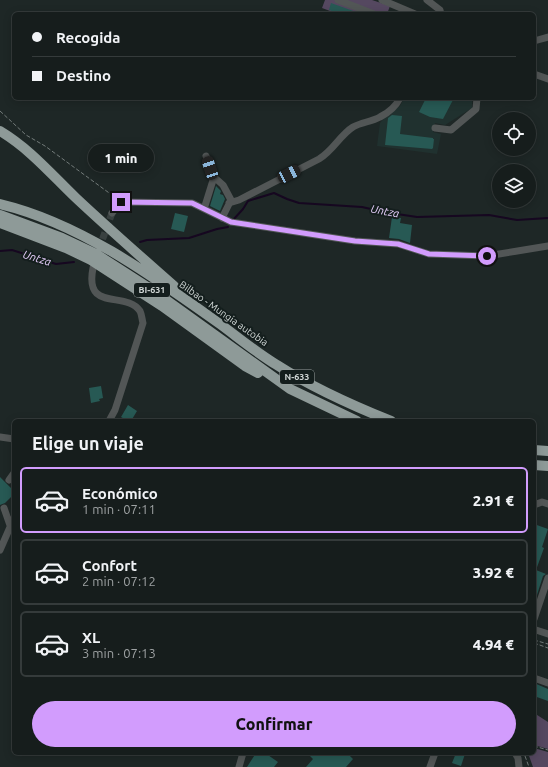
<!DOCTYPE html>
<html lang="es">
<head>
<meta charset="utf-8">
<style>
  :root { --surface:#161d1c; --page:#232a29; --text:#f1f3f6; --muted:#9ea2a3; --line:#353b3b; --accent:#d29cfd }
  body { margin:0; font-family:Ubuntu,sans-serif; background:var(--page); color:var(--text); height:100vh; display:flex; flex-direction:column; font-size:15px; white-space:nowrap }
  * { box-sizing:border-box; margin:0 }
  p { font-size:13px; color:var(--muted) }
  .icon { flex:none; width:22px; height:22px; fill:none; stroke:currentColor; stroke-width:2; stroke-linecap:round; stroke-linejoin:round }
  .map { position:relative; flex:1; overflow:hidden }
  .details { position:absolute; left:12px; top:419px; width:524px; height:336px; display:flex; flex-direction:column; background:var(--surface); border-radius:6px; box-shadow:0 2px 10px #0003,0 0 0 1px var(--line) }
  .details>* { flex:none }
  .banner { position:absolute; left:12px; top:12px; width:524px; height:88px; border-radius:6px; box-shadow:0 2px 10px #0003,0 0 0 1px var(--line); display:grid; align-content:center; height:88px; padding:0 20px; background:var(--surface) }
  .buttons { position:absolute; left:492px; top:112px; display:grid; gap:8px }
  .buttons a { display:grid; place-items:center; width:44px; height:44px; border-radius:50%; background:var(--surface); box-shadow:0 2px 10px #0003,0 0 0 1px var(--line); font-size:20px }
  .end { position:absolute; width:18px; height:18px; margin:-9px; border:5px solid #d29cfd; background:#111; box-shadow:0 0 0 2px #111 }
  .from { border-radius:50% }
  .bubble { position:absolute; height:28px; border-radius:14px; background:var(--surface); box-shadow:0 2px 10px #0003,0 0 0 1px var(--line); font-size:13px; font-weight:800; line-height:28px; text-align:center }
  .car { position:absolute; width:12px; height:24px; margin:-12px -6px; border-radius:5px; box-shadow:0 0 3px 1px #0007; background:linear-gradient(#222 24%,#8ab4d8 0 40%,#222 0 76%,#8ab4d8 0 86%,#222 0) }
  .banner b { display:flex; align-items:center; gap:14px; height:38px; font-size:15px }
  .banner b+b { border-top:1px solid var(--line) }
  .banner i { width:10px; height:10px; background:var(--text) }
  ul { padding:0; list-style:none }
  li { display:flex; align-items:center; gap:12px; height:66px; margin:0 8px 6px; padding:0 12px; border:2px solid var(--line); border-radius:6px }
  li div { flex:1 }
  li b { display:block; font-size:15px }
  li em { font-style:normal; font-weight:800 }
  li.selected { border-color:var(--accent) }
  li>.icon { width:36px; height:36px; stroke-width:1.5 }
  h2 { padding:0 20px; font-size:18px; line-height:48px }
  .primary-button { display:flex; gap:8px; margin-top:auto; padding:8px 20px }
  .primary-button a { flex:1; height:46px; border-radius:24px; background:var(--accent); color:#111; font-size:16px; font-weight:800; line-height:46px; text-align:center }
  .map>svg:first-child { display:block }
  .built { fill:#20312f }
  .green { fill:#554860 }
  .lines { fill:none; stroke-linecap:round; stroke-linejoin:round }
  .stream { stroke:#160720; stroke-width:2 }
  .building { fill:#275954 }
  .minor-tunnel { stroke:#394140; stroke-width:7; stroke-dasharray:7 3.5; stroke-linecap:butt }
  .path { stroke:#737b7a; stroke-width:1; stroke-dasharray:4 2; stroke-linecap:butt }
  .minor { stroke:#525656; stroke-width:7 }
  .highway { stroke:#8e9a98; stroke-width:10 }
  .route { stroke:#d29cfd; stroke-width:5 }
  .labels { text-anchor:middle; stroke-width:4; stroke-linejoin:round; paint-order:stroke }
  .shield { fill:#141e1d; stroke:#989f9e; stroke-width:1 }
  .shield-label { font-size:9px; font-weight:bold; fill:#d0d6d5 }
  .street-label { font-size:10px; fill:#d0d6d5; stroke:#141e1d }
  .water-label { font-size:11px; font-style:italic; fill:#e9d0fe; stroke:#141e1d }
</style>
</head>
<body>
<div class="map">
<svg width="548" height="767" viewBox="0 0 548 767">
  <rect width="100%" height="100%" fill="#1e2726"/>
  <path class="built" d="M404 98H472V108L445 125 435 123 433 132 441 134 437 154 377 146 380 123 387 115 400 106Z"/>
  <path class="green" d="M325 0H372L390 6 387 14H338L322 8Z
    M534 713 548 722V749L534 745Z
    M534 748 548 752V767H533L528 753H534Z"/>
  <g class="lines">
    <path class="stream" d="M233 220 243 209 248 201 274 193 287 199 299 203 362 207 384 212 417 217 489 215 517 220 548 218
      M140 242 147 240 189 238 217 229 228 227
      M0 251 12 250 56 264 74 262"/>
  </g>
  <path class="building" d="M331 3 359 13V14H340L329 10Z
    M426 98H454L443 119 430 117 419 112Z
    M392 115 402 116 400 134 433 138V139H434L433 148 432 149 385 145 388 118Z
    M216 186 221 191 220 194 223 195 225 199 220 211 210 206Z
    M175 213 188 216 184 232 171 229Z
    M392 217 401 218 400 223 412 225 410 243 399 239 389 238Z
    M101 386 103 398 99 399 100 401 91 403 89 388Z
    M128 405 137 411 131 421H128L121 417Z
    M0 477 14 491V494L5 503 0 505Z
    M534 524 548 529 542 547 544 548 536 570 546 574 543 576 537 595 534 594Z
    M534 683 548 689V701L534 696Z
    M256 753H265L278 762 274 767H247Z
    M313 753H347L353 759 346 767H306L313 759 310 756Z
    M456 753 465 754 461 766 452 763Z"/>
  <g class="lines">
    <path class="minor-tunnel" d="M99 249 112 213"/>
    <path class="path" d="M0 111 26 135 45 146 116 198
      M534 640 548 644
      M534 643 548 648
      M534 746 548 750
      M525 756 529 767"/>
    <path class="minor" d="M338 0 374 14
      M382 0 415 14
      M427 0 440 10 441 14
      M534 41 548 37
      M534 74 548 79
      M435 128 451 130 476 109 477 98
      M206 156 214 177
      M229 203 239 200 319 159C333 151 340 135 353 127 362 122 371 122 380 117 388 113 396 106 400 98
      M204 209 214 177 223 185 231 200 222 218
      M112 213 121 202 192 203 231 222 355 241 398 244 429 254 487 256 548 246
      M93 268C84 313 126 290 140 311 142 315 142 320 143 323L115 410 109 421
      M0 437 14 439
      M9 480 14 473
      M534 505 542 502 548 504
      M4 508 11 528
      M0 550 14 518
      M534 619 548 578
      M536 630 548 634
      M534 678 548 683
      M515 753 518 758 519 767
      M239 767 243 753
      M430 767 435 753"/>
    <path class="highway" d="M0 131C30 149 51 174 76 198 108 228 141 257 174 286
      M0 204C80 223 154 277 220 324 239 338 257 353 277 365 313 388 351 405 391 421
      M0 215 62 238 96 254 155 292 290 389 357 421
      M0 223 66 248 91 260 162 306 245 366 258 373
      M534 450 548 451
      M534 465 548 466"/>
  </g>
  <g class="lines">
    <path class="route" d="M121 202 192 203 231 222 355 241 398 244 429 254 487 256"/>
  </g>
  <g class="labels">
    <g class="shield">
      <rect x="134" y="283" width="36" height="14" rx="3"/>
      <rect x="280" y="370" width="34" height="14" rx="3"/>
    </g>
    <g class="shield-label">
      <text x="152" y="293">BI-631</text>
      <text x="297" y="380">N-633</text>
    </g>
    <g class="street-label">
      <text transform="translate(224 313) rotate(35)" y="4">Bilbao - Mungia autobia</text>
    </g>
    <g class="water-label">
      <text transform="translate(385 211) rotate(11)" y="4">Untza</text>
      <text transform="translate(37 258) rotate(17)" y="4">Untza</text>
    </g>
  </g>
</svg>
<div class="buttons">
<a><svg class="icon" aria-label="locate" viewBox="0 0 24 24"><circle cx="12" cy="12" r="6"/><path d="M12 2v4M12 18v4M2 12h4M18 12h4"/></svg></a>
<a><svg class="icon" aria-label="layers" viewBox="0 0 24 24"><path d="M12 4l9 5-9 5-9-5zM3 14l9 5 9-5"/></svg></a>
</div>
<i class="end from" style="left:487px;top:256px"></i>
<i class="end" style="left:121px;top:202px"></i>
<div class="bubble" style="left:88px;top:144px;width:66px">1 min</div>
<i class="car" style="left:210px;top:168px;rotate:342deg"></i>
<i class="car" style="left:289px;top:174px;rotate:64deg"></i>
<div class="banner">
<b><i class="from"></i>Recogida</b>
<b><i></i>Destino</b>
</div>
<section class="details">
<h2>Elige un viaje</h2>
<ul>
<li class="selected"><svg class="icon" aria-label="car" viewBox="0 0 24 24"><path d="M5 17H2v-5l4-1 3-4h7l3 4 3 1v5h-3M9 17h6M6 11h13"/><circle cx="7" cy="17" r="2"/><circle cx="17" cy="17" r="2"/></svg><div><b>Económico</b><p>1 min · 07:11</p></div><em>2.91 €</em></li>
<li><svg class="icon" aria-label="car" viewBox="0 0 24 24"><path d="M5 17H2v-5l4-1 3-4h7l3 4 3 1v5h-3M9 17h6M6 11h13"/><circle cx="7" cy="17" r="2"/><circle cx="17" cy="17" r="2"/></svg><div><b>Confort</b><p>2 min · 07:12</p></div><em>3.92 €</em></li>
<li><svg class="icon" aria-label="car" viewBox="0 0 24 24"><path d="M5 17H2v-5l4-1 3-4h7l3 4 3 1v5h-3M9 17h6M6 11h13"/><circle cx="7" cy="17" r="2"/><circle cx="17" cy="17" r="2"/></svg><div><b>XL</b><p>3 min · 07:13</p></div><em>4.94 €</em></li>
</ul>
<div class="primary-button"><a>Confirmar</a></div>
</section>
</div>
</body>
</html>
